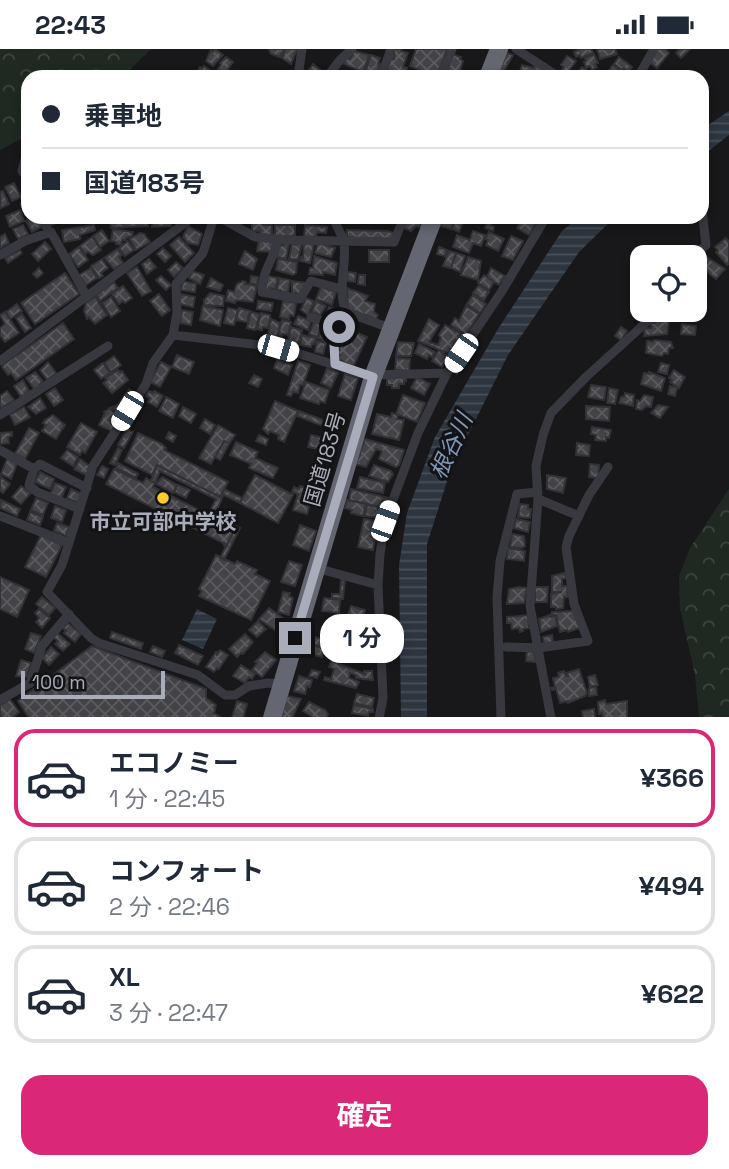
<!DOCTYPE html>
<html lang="ja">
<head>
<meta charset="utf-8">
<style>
  :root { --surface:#fff; --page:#f2f2f3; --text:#1f2937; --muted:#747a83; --line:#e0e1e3; --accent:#db2777 }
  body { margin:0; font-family:"Space Grotesk","Noto Sans JP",sans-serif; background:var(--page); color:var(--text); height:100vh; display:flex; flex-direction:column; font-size:26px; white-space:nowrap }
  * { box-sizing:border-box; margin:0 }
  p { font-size:23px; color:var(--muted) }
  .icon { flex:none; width:38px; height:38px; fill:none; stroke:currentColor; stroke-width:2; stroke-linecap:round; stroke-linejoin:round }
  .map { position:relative; height:668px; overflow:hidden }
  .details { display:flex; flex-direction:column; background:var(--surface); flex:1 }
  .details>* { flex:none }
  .banner { position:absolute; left:21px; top:21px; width:688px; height:154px; border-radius:21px; box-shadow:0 4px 10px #0003; display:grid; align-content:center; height:154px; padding:0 21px; background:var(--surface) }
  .controls { position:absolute; left:630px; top:196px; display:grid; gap:14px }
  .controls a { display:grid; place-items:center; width:77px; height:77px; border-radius:14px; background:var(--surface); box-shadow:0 4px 10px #0003; font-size:35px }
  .scale { position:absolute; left:21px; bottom:18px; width:144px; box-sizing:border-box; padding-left:7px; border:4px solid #a9adbb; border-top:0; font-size:19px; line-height:24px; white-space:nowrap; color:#a9adbb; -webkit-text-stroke:5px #131315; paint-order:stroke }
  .end { position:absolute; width:32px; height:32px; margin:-16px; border:9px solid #a9adbb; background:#111; box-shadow:0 0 0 4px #111 }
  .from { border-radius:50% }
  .bubble { position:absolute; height:49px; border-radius:21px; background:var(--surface); box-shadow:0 4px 10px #0003; font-size:23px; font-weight:700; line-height:49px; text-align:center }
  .car { position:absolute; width:21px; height:42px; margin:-21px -10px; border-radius:9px; box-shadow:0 0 5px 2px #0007; background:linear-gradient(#fff 24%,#345 0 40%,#fff 0 76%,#345 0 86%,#fff 0) }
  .banner b { display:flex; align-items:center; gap:24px; height:66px; font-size:26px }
  .banner b+b { border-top:2px solid var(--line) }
  .banner i { width:18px; height:18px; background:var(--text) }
  ul { padding:12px 0 0; list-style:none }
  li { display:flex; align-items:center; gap:21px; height:98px; margin:0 14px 10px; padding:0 7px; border:4px solid var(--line); border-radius:21px }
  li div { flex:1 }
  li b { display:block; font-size:26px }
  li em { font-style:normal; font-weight:700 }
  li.on { border-color:var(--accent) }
  li>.icon { width:63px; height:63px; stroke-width:1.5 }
  .button { display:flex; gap:14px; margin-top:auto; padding:14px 21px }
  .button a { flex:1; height:80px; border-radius:21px; background:var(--accent); color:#fff; font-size:28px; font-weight:700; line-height:80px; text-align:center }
  .status { display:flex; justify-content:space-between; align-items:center; height:49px; padding:0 35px; background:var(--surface); direction:ltr }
  .status svg { height:19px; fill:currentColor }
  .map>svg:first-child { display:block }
  .forest { fill:url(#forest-crowns) }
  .water { fill:url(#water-rules) }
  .building { fill:url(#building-cross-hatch); stroke:#323236; stroke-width:2 }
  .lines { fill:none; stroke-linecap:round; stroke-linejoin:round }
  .street { stroke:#383940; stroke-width:9 }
  .highway { stroke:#646671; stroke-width:18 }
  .route { stroke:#a9adbb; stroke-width:9 }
  .poi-dot { fill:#ffca2b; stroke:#131315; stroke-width:2.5 }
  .labels { text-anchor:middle; stroke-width:6; stroke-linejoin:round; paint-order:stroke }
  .street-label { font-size:21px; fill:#a9adbb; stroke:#131315 }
  .poi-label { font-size:21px; font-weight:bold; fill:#a9adbb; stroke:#131315 }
  .water-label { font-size:23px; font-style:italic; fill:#7e98b8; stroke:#131315 }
</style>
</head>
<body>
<div class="status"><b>22:43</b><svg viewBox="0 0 49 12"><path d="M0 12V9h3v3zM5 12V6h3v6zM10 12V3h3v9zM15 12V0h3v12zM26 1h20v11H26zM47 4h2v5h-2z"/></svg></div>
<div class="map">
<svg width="729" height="669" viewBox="0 0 729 669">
  <defs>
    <pattern id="forest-crowns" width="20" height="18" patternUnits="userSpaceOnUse" patternTransform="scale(1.75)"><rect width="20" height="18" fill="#1f2921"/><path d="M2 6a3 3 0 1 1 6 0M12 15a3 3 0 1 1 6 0" fill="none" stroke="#3d453f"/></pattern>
    <pattern id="water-rules" width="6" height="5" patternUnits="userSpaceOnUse" patternTransform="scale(1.75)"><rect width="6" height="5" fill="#2d353f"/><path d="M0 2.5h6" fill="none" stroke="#495059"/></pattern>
    <pattern id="building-cross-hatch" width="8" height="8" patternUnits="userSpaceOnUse" patternTransform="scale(1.75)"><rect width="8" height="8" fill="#424247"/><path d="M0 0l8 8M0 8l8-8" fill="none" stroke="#5a5b60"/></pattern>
  </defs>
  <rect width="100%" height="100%" fill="#18181a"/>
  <path class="forest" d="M0 0H151L122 28H28V89L21 90 0 101Z
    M729 440V668H699L695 626 680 560 679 527 690 499Z"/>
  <path class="water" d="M729 62V86L702 107V80Z
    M579 168H615L579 203 508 306 451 420 427 495V668H401L399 516 407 464 435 388 498 280 562 182Z
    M197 560 217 570 203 600 182 591Z"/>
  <path class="building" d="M215 0 223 6 213 17 206 12 211 1 213 3Z
    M269 0H284L280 8 271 5Z
    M286 0H297L291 15 282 9Z
    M394 0H401V2L408 4 403 18 407 19 404 27 387 21 391 9 394 10Z
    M416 0H447L437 27 427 23 426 26 419 24 420 21 410 17Z
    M580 0H591L593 4 581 9 580 6 576 8 574 3Z
    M597 0H615L617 5 600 10Z
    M657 0H665L669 4 657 19 648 12Z
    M680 0H690L681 9 676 4Z
    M354 2 369 6 363 23 344 15 346 9 350 10Z
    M507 4 513 6 501 27 498 25Z
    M452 5 461 8 460 10 463 12 458 28 446 24Z
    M594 5 598 14 595 15 597 18 592 21 590 17 586 19 584 13 586 12 585 9Z
    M371 6 380 9 378 15H380L376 28 364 26Z
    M567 7 576 12 567 24 562 21 564 18 561 16Z
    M226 8 233 13 224 25 218 20 221 16 220 14Z
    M619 8 632 18 628 23 624 19 622 21 614 15Z
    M313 15 320 21 324 28H311L307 24Z
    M522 16 534 19 536 16 545 23 544 26 541 28H518Z
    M613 16 628 27 627 28H613L607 24Z
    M204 17 211 22 207 28H195L200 18 202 20Z
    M582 18 589 23 592 28 576 26Z
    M14 134 21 148 12 152 5 138Z
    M3 142 9 155 1 159 0 143Z
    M28 152V166H27L21 155Z
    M20 161 24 172 10 178 6 167Z
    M34 168H38L43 177 32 183 26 172Z
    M45 168H64L65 170 49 177Z
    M142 168 143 171 147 170 148 177 111 179 110 172Z
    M154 168H171V177L152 178Z
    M338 168H360V173L338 172Z
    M406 168H421L424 169 420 178 416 177 411 182 402 178Z
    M445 168 454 171 451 180 441 177Z
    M457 168H465L459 183 452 180Z
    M474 168H492L490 176 494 178 493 182 485 179 487 175Z
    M523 168H539L529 186 517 179Z
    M252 172H263V176H272V187H260V182H252Z
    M23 176 28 185 18 190 13 180Z
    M94 176 95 181 80 186V190L64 193 62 181Z
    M275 176H295V187L275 188Z
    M305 176 327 178 326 184 317 183 316 187 304 189Z
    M188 177 202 185 198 196 188 194 183 188Z
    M113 180 133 183 132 187 126 189V191H122L121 196 116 195V193L111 192Z
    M102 181 109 192 100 198 93 187Z
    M347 181 388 182 394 184 391 191 347 188Z
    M473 182 485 186 481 197 473 194 469 204 453 198 457 186 470 191Z
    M489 183 504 190 498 202 486 196 488 191 485 190Z
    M140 184 144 185 150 193 136 201 130 190Z
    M5 185 9 194 0 199V188Z
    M511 187 523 192 513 211 502 207Z
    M92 188 101 201 93 206 88 203 85 205 80 197Z
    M179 188 194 204 185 213 170 196Z
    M726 189 729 193V215L727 216 716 203 718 201 715 198Z
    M267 190 274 195 272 203 257 202 259 191Z
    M128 192 134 201 125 207 119 199Z
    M45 193 51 200 38 212 32 205Z
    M286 193 289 194 286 210 277 208 279 197 285 196Z
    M304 193 314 195 310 214 300 212 301 208 303 209Z
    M296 194H302L298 211 289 210 292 195 296 196Z
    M318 194 335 199 331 208 315 204Z
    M79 198 88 211 78 218 69 205Z
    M439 198 447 201 445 207 437 205Z
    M163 199 171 207 165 213 157 205Z
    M117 200 122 206 119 208 123 214 114 220 104 209Z
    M20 201 22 204 8 214 5 209Z
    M369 201H389V213H369Z
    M245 202 257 210 253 221 239 215Z
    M449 202 456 204 451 219 443 217Z
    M456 204 465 207 460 223 451 219Z
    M314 207 337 214 335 226 323 223V226L309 225 310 219H313Z
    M705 207 725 220 716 230 698 216Z
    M468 208 481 212 478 231 461 226Z
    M102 210 108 219 101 224 103 227 99 229 91 217Z
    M149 210 156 218 147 225 142 215Z
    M278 210 297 213 296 224 293 226 276 221Z
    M176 213 183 219 174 228 168 221Z
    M137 218 151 242 142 247 127 224Z
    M39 219 43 224 37 229 33 225Z
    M91 219 97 229 86 236 79 226Z
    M491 219 505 227 499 236 487 228Z
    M192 222 204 226 200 235 189 229Z
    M348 223 356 224 355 233 347 232Z
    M65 224 79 245 35 275 21 254Z
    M359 226H365V236L358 235Z
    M484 226 494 233 489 241 478 234Z
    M161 227 171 236 166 241 156 231Z
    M251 227 258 228 257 235H250Z
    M268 227 278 229 275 240 269 239 268 241H264Z
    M211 229 223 236 220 242 207 238Z
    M279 229 290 231 288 244 277 241Z
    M183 232 196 235 195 243 181 241Z
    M243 232 246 233 245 235 257 237 253 253 236 251 235 254 226 252 228 241 234 243 237 235Z
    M292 232 306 234 300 245 292 244Z
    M114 233 118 239 100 252 96 246Z
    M479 236 489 243 484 251 473 244Z
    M123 237 132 249 125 254 123 252 119 255 112 245Z
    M321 238 336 243 332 256 316 250Z
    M347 239 368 247 365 252 375 255 374 263 378 266 376 270 348 260Z
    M210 244 224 247 223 257 204 256V251Z
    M159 245 170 261 162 267 150 252Z
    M181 245 195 248 193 258 179 255Z
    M473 246 486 255 480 264 467 255Z
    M95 248 107 266 95 275 89 268 87 270 84 262 86 254Z
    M111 248 120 262 111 268 102 254Z
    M306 249 314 252 308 266 301 261Z
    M258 252 273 254 271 262 257 260Z
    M283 252 296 254 294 267 290 266 289 270 280 268Z
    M316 252 326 257 320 266 312 263Z
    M17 255 22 262 10 270 6 263Z
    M203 257 223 261 220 277 200 271Z
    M466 257 479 265 466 286 451 276 455 269 459 272Z
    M329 258 338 261 337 272 334 273 325 269Z
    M228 259 238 261 234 276 224 274Z
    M239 259 250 262 247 273 236 271Z
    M182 261 193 263 191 276 180 274Z
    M5 263 19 284 5 293 0 286V279L5 275 0 266Z
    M251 263 260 265 255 281 247 279Z
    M261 264 270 266V270L268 279 263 278 262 281 257 280Z
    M22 265 31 279 25 283 16 269Z
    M298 267 311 272 308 281 294 275Z
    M657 268H665V272H669L667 285 644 287 645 279H651V273L654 274Z
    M271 270 280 274 277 289 268 285Z
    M429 270 439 276 429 293 438 296 441 289 439 286 445 276 462 285 452 306 418 292Z
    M282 271 291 273 288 286 283 285 282 288 278 287Z
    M314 273 322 276 317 288 309 285Z
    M63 274 74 290 16 331 11 324 8 326 2 318 4 315Z
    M682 275 696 277 695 286 681 285Z
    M323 277 334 284 327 293 318 289Z
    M291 278 302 281 297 302 286 300Z
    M621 278 627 282 621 291 615 287Z
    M350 281 367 288 354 316 351 317 338 310 340 306 337 304 341 295 344 296Z
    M302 286 316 289 314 295H312L311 298 300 296Z
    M654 291 671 293 673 299H669L668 305 664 304 662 307 646 304 647 292 653 293Z
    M317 292 326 294 323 305 315 303Z
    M398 293 414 294 411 307H396Z
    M419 295 435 303 432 308 429 306 427 310 415 304Z
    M439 301 448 308 442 318 432 312Z
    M177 306 194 313 189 325 172 318Z
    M114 307 121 316 111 323 105 314Z
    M396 309 410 310 409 322 395 321Z
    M463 310 466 312 457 325 454 323Z
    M277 311 292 316 288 326 274 319Z
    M298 312 310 316 303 336H300L298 344 293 343 291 347 287 346Z
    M48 313 56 324 47 331 40 321Z
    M161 313 171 318 160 338 150 333Z
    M103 314 110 324 101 330 94 321Z
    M661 314 669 316 667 325 658 323Z
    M327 319 338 324 331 339 321 334Z
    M118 321 120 323 122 322 128 331 112 344 103 334 107 331 105 329Z
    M674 321 685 328 679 339 670 333 672 331 669 329Z
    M35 323 43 332 35 341 26 329Z
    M649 323 665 329 661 342 641 335 644 324 649 325Z
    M345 325 358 329 351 351 338 347Z
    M254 326 262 330 258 338 249 334Z
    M387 327H406V332H404V335H399V339H392V336H387Z
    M417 328 430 335 424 346 411 339Z
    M23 331 29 342 21 348 14 337Z
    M306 333 329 341 325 354 320 352 319 355 300 349Z
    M591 336 606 338 604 351 588 348Z
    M670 337 677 339 675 347 668 345Z
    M55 339 63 351 54 357 46 345Z
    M609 339 618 341 615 355 607 354Z
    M129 340 134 343 133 346 124 365 110 359 117 356Z
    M7 342 14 351 0 360V347Z
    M149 342 153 344 154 342 163 347 157 358 148 353 150 349 146 347Z
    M625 344 634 346 633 357 619 354 621 348H624Z
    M403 346 425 354 417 373 396 365Z
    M644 346 653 348 651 358 646 357 642 361 636 360 637 351 640 352Z
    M166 348 179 355 173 369 159 362Z
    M40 349 46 359 36 365 28 358Z
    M275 352 298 362 284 393 278 390 279 386 270 382 268 385 263 380Z
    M658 356 668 358 660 369 651 364Z
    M586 357 610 358 609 372 586 370Z
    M24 358 30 368 15 376 10 366Z
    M183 358 196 365 191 374 179 367Z
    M109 360 117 364 114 368 118 370 112 382 99 376 105 364 104 363Z
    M299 362 331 374 328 379 297 367Z
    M392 364 398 366 397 370 404 371 399 391 372 385 377 365 391 368Z
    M53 366 65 376 56 390 42 382 46 376 43 374 45 371Z
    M205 370 215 376 210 385 200 379Z
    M81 374 97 383 85 404 82 402 80 406 67 398Z
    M218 376 235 386 229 395 224 392 211 415 199 409Z
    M592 378 611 381 609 389 606 388V392L595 391 596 386 591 385Z
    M29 379 39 384 25 410 15 405Z
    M127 380 133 383 124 399 118 396Z
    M12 383V387L8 388 9 394 0 395V384Z
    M169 383 176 387 173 393 166 389Z
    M138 384 162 395 166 399 164 401 228 433 220 448 157 416 152 426 125 412Z
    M259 386 268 390 266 396 256 392Z
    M311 386 333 391 330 402 308 398Z
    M365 390 404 401 399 416 396 418 379 410 382 402 376 400 366 418 356 415Z
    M224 392 229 395 220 411 215 408Z
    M236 393 258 403 255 409 278 419 273 429 249 419 251 415 230 406Z
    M577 394 590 396 589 407 576 406Z
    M118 399 122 401 115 416 110 414Z
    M67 401 78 408 73 417 61 409Z
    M7 410 17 414 11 430 1 425Z
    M80 410 91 418 86 426 74 420Z
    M118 414 138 425 136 429 116 419Z
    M590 415 599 416 598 429 589 428Z
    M157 416 220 448 223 447 214 468 208 466 216 450 160 422 155 434 151 432Z
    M374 416 391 422 393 425 388 433 369 427Z
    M102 417 108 420 104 429 97 426Z
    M114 420 143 434 146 429 151 432 155 434 153 438 235 479 227 496 106 435Z
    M40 423 54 430 50 440 35 433Z
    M255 426 293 446 278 474 240 454Z
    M547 426 566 429 563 444 547 440Z
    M0 427 10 435 3 444 0 441Z
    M162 428 177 436 173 444 156 435Z
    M360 428 385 434 383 444 357 439Z
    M55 434 66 438 61 450 50 446Z
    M178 436 190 441 186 449 174 443Z
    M21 437 31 444 21 455 12 448Z
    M300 437 314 441 307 465 293 461 298 445 292 443 294 438 299 440Z
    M71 440 82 445 78 454 67 449Z
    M224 440 242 449 240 454 222 445Z
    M351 440 389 449 388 453 382 452 381 458 349 451Z
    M36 449 48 454 43 466 31 461Z
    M1 451 20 460 17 467 0 459Z
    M347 451 366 455 363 467 351 464 352 461 345 459Z
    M520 455 528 456V460H531L530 469 518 468Z
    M367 456 378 458V461L381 462 380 469 365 467Z
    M55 457 66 461 62 473 51 469Z
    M30 463 43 468 40 476 27 471Z
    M364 470 378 472 373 501 358 498Z
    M516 470 530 473 528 483 514 479Z
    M57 474 69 478 66 487 54 482Z
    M234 476 240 479 224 511 220 509 226 497 223 496H227L235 479Z
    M300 476 316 482 309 502 293 496Z
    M512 485 524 487 525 497 522 499 510 498Z
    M41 486 62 496 46 528 25 518Z
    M508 499 525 502 524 512 507 510Z
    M216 506 235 515 237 512 257 521 255 525 270 532 251 571 199 547 202 542 199 540Z
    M289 512 302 516 295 537 281 533Z
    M564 524 566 529 562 530V537H567L568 548H564L563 559 556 560V558H551V545L562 543H552V527Z
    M0 528 29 541 17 568 0 560Z
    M341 531H345L343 550 332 549V545H340Z
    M519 538 527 539 524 554 507 555 509 540Z
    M535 538H548L547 553H535Z
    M283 543 290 544 289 547 293 549 289 566 278 563Z
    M42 548 55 559 49 566 36 555Z
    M324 549 340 551 339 564 322 562Z
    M351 557 365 561 362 570 348 566Z
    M269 559 287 572 285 574 280 571 275 581 259 570Z
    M39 560 50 569 42 579 36 573 39 569 35 564Z
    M574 562 582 578 568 583 567 581 560 583 556 566H551L552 563Z
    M335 566 347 568 346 575 333 573Z
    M528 566 529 579 523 580V582L520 583 519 579 512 580 511 574H507V568Z
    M550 566 551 568 555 567 557 577 541 583 539 570Z
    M352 569 364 579 358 587 345 578Z
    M258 572 266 580 257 588 249 581Z
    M68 574 81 585 75 593 64 584 66 582 63 579Z
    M112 583 143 594 141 600 110 589Z
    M31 584 41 587 34 604 25 600Z
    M57 584 70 595 63 602 55 595 58 592 53 588Z
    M245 585 253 593 243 605 241 604 237 608 229 600Z
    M552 586 553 593 544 595 543 588Z
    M314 588 328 591 326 599 312 595Z
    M179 596 203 607 198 616 175 604Z
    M312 596 324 600 322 608 309 605Z
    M92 597 206 640V649L216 656 214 664 222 669H29L18 652Z
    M153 597 165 602 162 608 150 603Z
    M51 598 59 605 49 616 42 609Z
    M220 601 228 606 219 620 217 619 214 623 206 618 216 603 217 605Z
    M527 602 534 603 536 613 526 612Z
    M265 603 276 611 262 628 252 621 257 614 255 613Z
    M21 611 31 614 27 628 16 627Z
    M331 612 365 625 364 622H372L373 631 356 629V626L350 624 349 629 359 633 356 639 324 631 325 628 331 630 334 620 329 618Z
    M241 616 255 625 252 630 249 628 245 634 233 627Z
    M579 620 587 644 585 647 568 654V652L560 654 556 640 552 641 551 639 555 638 553 629 559 628 558 624 564 622 566 627H568L567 624Z
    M312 621 320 623 317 629 309 627Z
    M595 626 598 636 590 638 588 628Z
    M299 627 312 631 310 638 307 637 305 645 294 642Z
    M596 638 597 646 589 647V639Z
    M357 645 374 649 372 658 354 654Z
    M287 647 301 650 292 669H281Z
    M10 650 19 663 12 669H3L0 665V657Z
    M605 651 606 655 627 652V669H603L602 664 599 665 598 653Z
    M237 652 247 655 243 669H232Z
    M309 653 325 661 328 665 326 669H314L303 662Z
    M354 656 373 660V663H369L368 667 352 664Z
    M594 660 595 669H583L582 662Z"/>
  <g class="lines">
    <path class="street" d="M516 0 559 28
      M298 28 302 0
      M327 28 340 11 352 0
      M381 28 391 0
      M441 28 452 0
      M638 28 654 0
      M28 99 22 122 28 129
      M42 168 49 184
      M214 168 203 204 176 235 177 264 173 286 153 314 146 335 93 417 62 516 47 543 91 589 99 594 198 626 225 646H235L249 637 268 634 281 635
      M219 168 255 188 287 191 394 193 404 168
      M334 168C335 178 343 185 344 194 347 217 337 241 346 263L390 279
      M278 190C274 211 262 221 262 243L300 250 311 232 342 240
      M0 206 25 192 51 183 87 248
      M692 208 706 196 702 160
      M311 268 339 278
      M173 286 278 298 373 328
      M0 312 193 168
      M335 315 334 295 346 263
      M373 326 447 324
      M0 366 108 297
      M0 401 34 420 40 415 87 439
      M34 420 29 436 37 443 80 460
      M538 450 579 467
      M0 467 69 494
      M316 519 378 536
      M506 598 538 599 588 592 574 555 566 498 569 487 589 446 608 418
      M0 651 30 634 42 597 69 565
      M379 669 383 649 378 536 380 505 385 472 418 384 447 324 502 242 546 168
      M501 669 497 548 500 512 517 445 538 443
      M551 669 530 557 538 450 536 417 543 386 551 364 586 328 660 261"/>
    <path class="highway" d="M488 28 499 0
      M272 669 373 328 434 168"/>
  </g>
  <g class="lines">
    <path class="route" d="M295 589 373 328 335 315 334 295 339 278"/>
  </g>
  <circle class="poi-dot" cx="163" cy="449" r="7"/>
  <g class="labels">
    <g class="street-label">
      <text transform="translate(325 410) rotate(-74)" y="7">国道183号</text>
    </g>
    <g class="poi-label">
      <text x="163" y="480">市立可部中学校</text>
    </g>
    <g class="water-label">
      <text transform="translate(451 397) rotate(-65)" y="8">根谷川</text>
    </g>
  </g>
</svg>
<div class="controls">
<a><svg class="icon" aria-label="locate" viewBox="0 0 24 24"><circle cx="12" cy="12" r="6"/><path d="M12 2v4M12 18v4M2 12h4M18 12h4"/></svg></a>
</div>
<div class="scale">100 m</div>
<i class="end from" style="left:339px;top:278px"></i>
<i class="end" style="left:295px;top:589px"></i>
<div class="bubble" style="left:320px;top:565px;width:84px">1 分</div>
<i class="car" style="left:278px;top:299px;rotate:106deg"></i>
<i class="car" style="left:461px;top:304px;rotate:214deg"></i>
<i class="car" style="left:127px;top:362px;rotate:211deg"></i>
<i class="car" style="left:385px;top:472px;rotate:20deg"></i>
<div class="banner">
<b><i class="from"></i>乗車地</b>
<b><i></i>国道183号</b>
</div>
</div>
<section class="details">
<ul>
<li class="on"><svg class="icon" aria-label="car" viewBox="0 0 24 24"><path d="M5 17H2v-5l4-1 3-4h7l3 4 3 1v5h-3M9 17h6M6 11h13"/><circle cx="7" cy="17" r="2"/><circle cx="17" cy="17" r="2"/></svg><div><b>エコノミー</b><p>1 分 · 22:45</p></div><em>¥366</em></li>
<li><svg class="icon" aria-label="car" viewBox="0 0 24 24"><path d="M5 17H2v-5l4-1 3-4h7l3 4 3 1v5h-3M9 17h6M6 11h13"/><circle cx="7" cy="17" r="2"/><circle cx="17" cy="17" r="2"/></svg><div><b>コンフォート</b><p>2 分 · 22:46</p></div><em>¥494</em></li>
<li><svg class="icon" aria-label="car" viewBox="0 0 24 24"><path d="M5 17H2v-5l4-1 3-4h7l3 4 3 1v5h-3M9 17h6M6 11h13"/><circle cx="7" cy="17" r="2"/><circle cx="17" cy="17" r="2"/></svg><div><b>XL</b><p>3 分 · 22:47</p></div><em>¥622</em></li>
</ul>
<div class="button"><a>確定</a></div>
</section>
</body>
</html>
